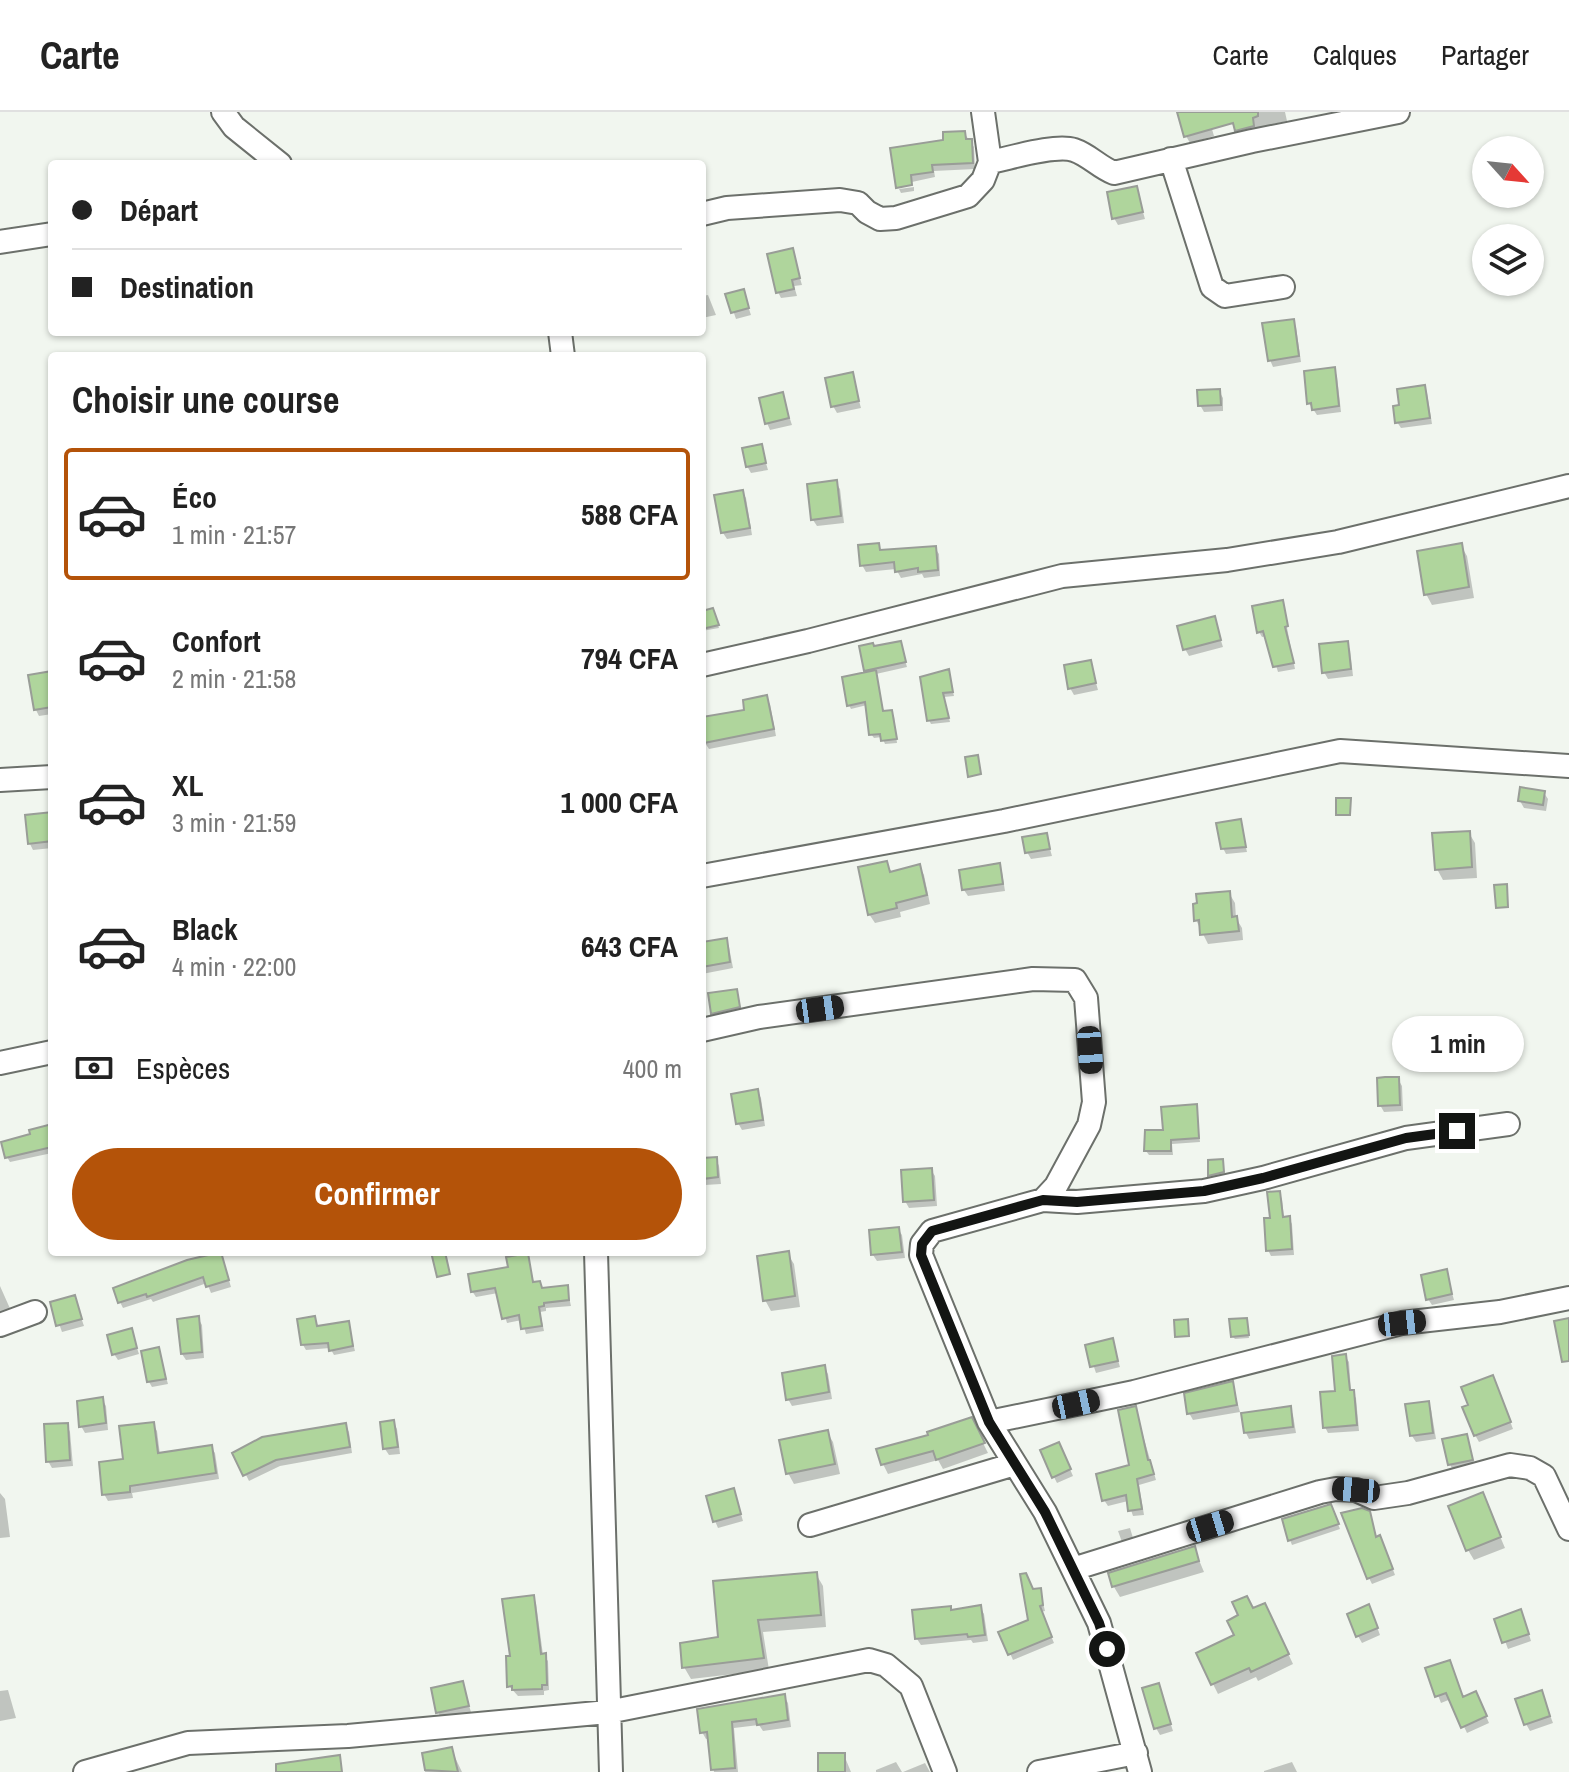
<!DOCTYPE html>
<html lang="fr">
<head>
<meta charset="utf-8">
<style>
  :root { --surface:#fff; --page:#f6f6f6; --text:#222; --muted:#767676; --line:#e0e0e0; --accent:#b45309 }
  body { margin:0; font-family:"Archivo Narrow",sans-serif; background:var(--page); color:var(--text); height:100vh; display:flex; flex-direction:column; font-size:30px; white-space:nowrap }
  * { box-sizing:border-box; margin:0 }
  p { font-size:26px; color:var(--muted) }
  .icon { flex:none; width:44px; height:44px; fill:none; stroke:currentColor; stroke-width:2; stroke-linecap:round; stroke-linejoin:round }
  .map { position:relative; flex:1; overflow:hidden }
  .drawer { position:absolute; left:48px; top:240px; width:658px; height:904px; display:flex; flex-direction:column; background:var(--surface); border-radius:8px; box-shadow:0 2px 6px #0004 }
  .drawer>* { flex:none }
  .guide { position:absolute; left:48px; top:48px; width:658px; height:176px; border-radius:8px; box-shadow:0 2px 6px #0004; display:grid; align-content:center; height:176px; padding:0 24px; background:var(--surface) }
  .needle { width:52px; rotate:117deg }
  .fabs { position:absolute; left:1472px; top:24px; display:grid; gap:16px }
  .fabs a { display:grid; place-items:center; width:72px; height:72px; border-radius:50%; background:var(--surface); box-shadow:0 2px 6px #0004; font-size:40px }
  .end { position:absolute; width:36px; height:36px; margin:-18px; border:10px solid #131513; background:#fff; box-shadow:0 0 0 4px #fff }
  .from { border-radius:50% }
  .bubble { position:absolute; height:56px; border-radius:28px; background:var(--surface); box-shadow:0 2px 6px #0004; font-size:26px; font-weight:700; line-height:56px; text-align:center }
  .car { position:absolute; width:24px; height:48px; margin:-24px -12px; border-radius:10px; box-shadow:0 0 6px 2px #0007; background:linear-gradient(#222 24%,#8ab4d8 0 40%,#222 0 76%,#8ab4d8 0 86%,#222 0) }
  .guide b { display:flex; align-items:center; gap:28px; height:76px; font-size:30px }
  .guide b+b { border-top:2px solid var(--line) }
  .guide i { width:20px; height:20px; background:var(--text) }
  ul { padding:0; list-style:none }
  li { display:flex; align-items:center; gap:24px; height:132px; margin:0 16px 12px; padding:0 8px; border:4px solid transparent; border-radius:8px }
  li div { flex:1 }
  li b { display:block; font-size:30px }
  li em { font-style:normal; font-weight:700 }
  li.current { border-color:var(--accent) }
  li>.icon { width:72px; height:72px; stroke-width:1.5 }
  h2 { padding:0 24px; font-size:36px; line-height:96px }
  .pay { display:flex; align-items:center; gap:20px; height:88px; padding:0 24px; font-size:30px }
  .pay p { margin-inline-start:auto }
  .primary-button { display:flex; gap:16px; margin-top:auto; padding:16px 24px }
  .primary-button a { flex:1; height:92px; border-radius:48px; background:var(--accent); color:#fff; font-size:32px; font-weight:700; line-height:92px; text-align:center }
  header { display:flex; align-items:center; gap:48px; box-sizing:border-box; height:112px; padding:0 40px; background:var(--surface); border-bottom:2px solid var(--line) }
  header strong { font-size:38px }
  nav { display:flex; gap:44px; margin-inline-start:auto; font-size:28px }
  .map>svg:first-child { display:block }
  .shadow { fill:#0003 }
  .building { fill:#afd59c; stroke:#999d97; stroke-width:2 }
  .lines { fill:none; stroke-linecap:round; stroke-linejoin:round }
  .minor-casing { stroke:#6c706b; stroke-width:26 }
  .minor { stroke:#fff; stroke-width:22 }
  .route { stroke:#131513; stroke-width:10 }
</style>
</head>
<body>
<header>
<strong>Carte</strong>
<nav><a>Carte</a><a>Calques</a><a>Partager</a></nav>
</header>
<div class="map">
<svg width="1569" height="1660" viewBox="0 0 1569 1660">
  <rect width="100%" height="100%" fill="#f1f6ef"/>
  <path class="shadow" d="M1183 0H1207L1214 24 1190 31 1186 24Z
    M1233 0H1285L1287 9 1256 16 1257 21 1240 25Z
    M964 21 974 35 975 57 934 59 935 65 898 73 945 30Z
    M1530 39 1533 45 1535 59H1530Z
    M914 75V79L901 81 899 77Z
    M1136 76 1145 107 1118 113 1114 106Z
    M792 139 802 173 794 174 797 184 781 186 778 180Z
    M743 179 751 203 736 207 728 184Z
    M708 183 716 203 702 206V184Z
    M1292 209 1296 215 1301 250 1273 255 1270 248Z
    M1334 257 1337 264 1341 300 1317 303 1309 291Z
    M852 263 861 296 837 301 833 294Z
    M1424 275 1427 281 1432 312 1401 316 1397 310Z
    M1219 279 1223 286V299L1204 300 1200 293Z
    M782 283 792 313 770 318 767 311Z
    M761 334 768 358 751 361 747 354Z
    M836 371 840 377 844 411 817 414 813 408Z
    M742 380 746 386 752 423 727 427 723 421 717 384Z
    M878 433 882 440 935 436 939 442 940 464 924 466 922 462 901 466 896 457 866 460 862 453Z
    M1461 434 1467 444 1474 486 1432 493 1426 482Z
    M1282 490 1295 557 1278 560 1267 524 1262 525 1259 520Z
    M702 501H714L719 516 702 519Z
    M1214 507 1223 535 1189 544 1185 537Z
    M900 531 907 555 876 562 884 601 891 600 894 604 897 631 885 632 882 625 874 626 871 622 867 593 851 597 849 593 868 562 866 559 874 536Z
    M1346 531 1350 537 1353 564 1328 567 1324 560Z
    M1090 550 1098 578 1074 583 1070 576Z
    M948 559 954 584 944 585 950 610 931 612 929 608Z
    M52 561V602L39 604 36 598Z
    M766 586 770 592 776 624 709 637 705 631 702 608 747 599Z
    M1544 681 1548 687 1546 699 1524 696 1520 689Z
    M52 702V736L33 738 30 732Z
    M1240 709 1247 740 1226 742 1223 736Z
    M1469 721 1475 731 1477 766 1443 768 1437 757Z
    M1046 723 1052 744 1031 747 1027 740Z
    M886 751 892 761 919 754 924 763 930 792 900 800 901 805 875 811 869 802Z
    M999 754 1002 760 1005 779 968 784 964 778Z
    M1229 781 1235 791 1236 806 1242 816 1243 828 1208 832 1196 808Z
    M726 828 729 835 733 856 702 862V832Z
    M736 879 742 902 717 907 713 901Z
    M1398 967 1402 974 1403 999 1384 1000 1380 993Z
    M757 979 761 986 765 1014 742 1018 738 1011Z
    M1196 994 1200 1030 1172 1032 1173 1043H1149L1146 1039Z
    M52 1018V1041L10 1050 7 1045Z
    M716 1047 719 1054 721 1072 705 1073 702 1068V1048Z
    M1222 1049 1224 1063 1212 1066 1210 1063Z
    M931 1058 935 1064 937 1094 909 1096 905 1089Z
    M1279 1081 1282 1087 1284 1106H1289L1292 1112 1294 1143 1271 1144 1268 1138Z
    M898 1117 902 1123 905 1146 877 1149 873 1143Z
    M787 1141 794 1152 800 1195 771 1199 765 1188Z
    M527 1144 534 1172 539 1171 543 1178 567 1176 571 1194 546 1196V1199L540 1200 544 1219 526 1222 522 1208 507 1211 498 1181 476 1185 472 1179Z
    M223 1148 231 1175 211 1181 207 1171 153 1190 151 1187 123 1196 120 1190Z
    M1446 1160 1454 1188 1432 1193 1428 1187Z
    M0 1174 12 1201 0 1205Z
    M74 1185 84 1214 62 1220 52 1192Z
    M198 1206 202 1213 204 1246 186 1248 182 1242Z
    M314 1206 318 1216 348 1211 355 1239 334 1243 330 1236 306 1238 303 1233Z
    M1247 1210 1249 1226 1235 1227 1233 1225Z
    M131 1218 139 1242 118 1248 114 1242Z
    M1112 1228 1120 1255 1096 1261 1087 1234Z
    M158 1237 168 1272 152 1275 149 1270Z
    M1345 1244 1349 1250 1351 1280 1356 1286 1359 1319 1328 1321 1325 1315 1338 1281Z
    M824 1255 828 1262 832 1287 792 1294 788 1287Z
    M1232 1271 1240 1300 1193 1308 1189 1301Z
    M1496 1272 1513 1317 1479 1330 1475 1323 1470 1294Z
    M102 1287 106 1294 108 1318 85 1321 81 1314Z
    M1428 1291 1431 1297 1436 1327 1416 1330 1412 1324Z
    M1135 1296 1156 1368 1139 1373 1144 1403 1133 1404 1128 1389 1108 1394 1104 1388 1132 1355Z
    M1290 1296 1293 1303 1296 1321 1249 1327 1246 1321Z
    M393 1310 397 1317 400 1342 389 1343 385 1337Z
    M153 1312 157 1319 160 1343 211 1335 215 1341 219 1367 132 1381 133 1386 108 1389 104 1382 125 1349Z
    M67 1313 70 1320 73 1354 52 1356 48 1349Z
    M345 1313 349 1320 352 1341 280 1354 249 1369 235 1341Z
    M976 1317 988 1341 943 1357 938 1348 888 1362 883 1352Z
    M827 1320 833 1330 840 1362 794 1372 788 1361Z
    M1466 1324 1475 1354 1453 1359 1450 1352Z
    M1062 1339 1073 1364 1057 1371 1054 1365Z
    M0 1381 5 1387 10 1425 0 1426Z
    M1482 1382 1505 1436 1474 1448 1468 1438Z
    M736 1385 743 1409 718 1416 715 1409Z
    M1333 1399 1340 1417 1292 1433 1290 1428Z
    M1368 1401 1376 1426 1383 1431 1395 1463 1372 1472 1369 1466Z
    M1130 1416 1133 1426 1122 1430 1118 1419Z
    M1194 1436 1204 1460 1120 1485 1114 1475 1110 1462Z
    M816 1462 823 1474 826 1515 763 1520 769 1558 691 1567 684 1555Z
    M1040 1478 1045 1499 1041 1500 1054 1531 1013 1548 1001 1521 1030 1509 1032 1479Z
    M533 1485 536 1491 543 1543 548 1549 549 1578 544 1579V1583L518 1584 509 1574 512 1546Z
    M980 1495 984 1502 988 1529 973 1531 971 1528 921 1533 917 1527 914 1500H952Z
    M1253 1499 1270 1503 1293 1552 1258 1569 1256 1565 1218 1582 1198 1542 1236 1524Z
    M1372 1501 1380 1523 1362 1531 1358 1524Z
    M1524 1506 1531 1529 1508 1537 1497 1508Z
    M1428 1558 1464 1587 1479 1588 1489 1611 1467 1621 1451 1587 1441 1591Z
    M462 1571 471 1600 442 1607 438 1600Z
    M1158 1573 1173 1619 1160 1623 1156 1616Z
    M8 1578 16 1606 0 1609V1579Z
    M784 1584 788 1591 791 1615 763 1619 759 1613 734 1616 738 1660H714L710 1626 706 1627 702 1620Z
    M1544 1587 1553 1611 1530 1619 1526 1612Z
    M451 1637 462 1660H425L422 1644Z
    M844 1643 851 1660H821Z
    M896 1650 902 1660H876V1658Z
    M1292 1650 1297 1660H1264V1659Z
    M925 1651 930 1660H903Z"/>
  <path class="building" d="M1177 0H1258V4L1253 6 1254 14 1235 19 1233 11 1184 25Z
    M965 19 966 27H972L973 51 932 53 933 60 911 63 912 73 896 76 890 36 943 28V20Z
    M1137 74 1143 100 1112 107 1107 80Z
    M793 136 800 166 792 168 794 177 776 181 767 142Z
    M744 177 749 196 731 201 725 182Z
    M1294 207 1299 244 1268 249 1262 211Z
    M1335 255 1339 294 1312 298 1311 291 1307 292 1304 259Z
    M853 260 859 289 831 295 825 266Z
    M1425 273 1430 306 1395 311 1393 294 1399 293 1397 277Z
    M1220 277 1221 293 1198 294 1197 278Z
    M783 280 789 306 765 312 759 286Z
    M762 332 766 351 746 355 742 336Z
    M837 368 841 404 811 408 807 372Z
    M743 378 750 416 721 421 714 383Z
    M879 431 880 438 936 434 938 458 918 460V456L895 460 894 450 860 454 858 433Z
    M1462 431 1469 475 1424 483 1417 439Z
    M1283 488 1288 514 1285 515 1294 551 1273 555 1263 519 1257 521 1252 494Z
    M713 496 719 513 702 517V499Z
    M1215 504 1221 528 1183 538 1177 514Z
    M901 529 906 550 864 559 859 534 873 531 874 534Z
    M1348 529 1351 557 1322 561 1319 532Z
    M1091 548 1096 571 1068 577 1064 553Z
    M949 557 953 580 943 581 949 606 927 609 920 565Z
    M876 558 883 599 892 598 897 627 881 629 880 622 869 623 865 590 847 594 842 565Z
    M52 559V595L34 598 28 563Z
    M767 583 774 617 704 631 702 605 744 598 743 588Z
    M978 643 981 662 968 665 965 645Z
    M1520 675 1545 679 1543 693 1518 689Z
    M1336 686H1351L1350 703H1336Z
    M52 700V729L28 732 25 703Z
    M1241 707 1246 735 1221 737 1216 711Z
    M1470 719 1472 755 1435 758 1432 721Z
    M1047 721 1050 737 1025 741 1022 725Z
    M887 749 890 760 920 752 927 783 896 791 897 796 868 803 858 755Z
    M1000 751 1003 772 962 778 959 758Z
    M1507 772 1508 795 1496 796 1494 773Z
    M1230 779 1232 805 1237 804 1239 819 1200 823 1199 808 1194 809 1193 792 1197 791 1196 782Z
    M727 826 730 850 702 855V830Z
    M737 877 740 895 711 902 708 881Z
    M1385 965H1399L1400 993 1378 994 1377 966Z
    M758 977 763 1008 736 1012 731 982Z
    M1197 992 1199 1026 1171 1028V1039H1144L1145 1018H1163L1161 995Z
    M52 1012V1035L5 1046 1 1030 30 1022 29 1018Z
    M717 1045 718 1065 702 1067V1046Z
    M1223 1047 1224 1060 1208 1064V1048Z
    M932 1056 934 1088 903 1090 901 1058Z
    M1280 1079 1283 1105 1290 1104 1292 1137 1266 1139 1264 1106H1270L1267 1080Z
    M899 1115 902 1140 871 1143 869 1118Z
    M789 1139 795 1184 763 1189 757 1144Z
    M221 1140 229 1168 206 1175 203 1165 147 1185 146 1182 118 1191 113 1176 187 1148Z
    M431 1140H445L450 1162 437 1165Z
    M528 1141 533 1170 540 1169 542 1176 568 1173 569 1188 544 1191V1194L539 1195 542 1214 521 1217 519 1203 502 1207 495 1176 471 1180 468 1162 508 1155 506 1145Z
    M1447 1157 1452 1182 1426 1188 1421 1163Z
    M75 1183 82 1207 56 1214 50 1190Z
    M199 1204 202 1240 181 1242 177 1207Z
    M315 1204 317 1214 349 1209 353 1234 329 1239 328 1231 301 1233 297 1207Z
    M1247 1206 1249 1223 1231 1225 1229 1207Z
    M1569 1206V1249L1562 1250 1554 1209Z
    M1188 1207 1189 1224 1175 1225 1174 1208Z
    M132 1216 137 1236 112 1243 107 1223Z
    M1113 1226 1118 1249 1090 1255 1085 1233Z
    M159 1235 166 1267 147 1270 141 1239Z
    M1346 1242 1350 1278H1354L1357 1313 1323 1316 1320 1280 1335 1279 1332 1244Z
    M825 1253 829 1280 786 1288 782 1261Z
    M1493 1263 1511 1310 1474 1324 1462 1295 1468 1293 1461 1275Z
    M1233 1269 1237 1293 1187 1302 1184 1281Z
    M103 1285 106 1311 79 1315 77 1289Z
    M1429 1289 1433 1321 1410 1324 1405 1292Z
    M1136 1294 1148 1348H1150L1154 1362 1137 1367 1142 1397 1128 1399 1126 1383 1102 1389 1096 1362 1129 1353 1118 1298Z
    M1291 1294 1293 1315 1244 1321 1241 1301Z
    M972 1305 985 1331 936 1348 933 1339 881 1353 876 1337 928 1323 927 1320Z
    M394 1308 398 1335 383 1337 380 1310Z
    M154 1310 158 1341 212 1333 216 1361 130 1374V1380L102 1383 99 1350 123 1347 119 1314Z
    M68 1311 70 1348 46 1350 44 1312Z
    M346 1311 350 1335 276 1348 243 1364 232 1341 262 1325Z
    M828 1318 835 1352 786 1362 779 1328Z
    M1467 1322 1473 1348 1448 1353 1442 1327Z
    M1059 1330 1071 1357 1052 1366 1040 1338Z
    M734 1376 741 1402 713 1410 706 1384Z
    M1483 1380 1501 1425 1466 1439 1448 1394Z
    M1331 1392 1339 1412 1288 1429 1282 1407Z
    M1362 1396 1370 1399 1376 1425 1380 1423 1393 1457 1367 1467 1341 1401Z
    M1195 1434 1199 1449 1112 1475 1108 1461Z
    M817 1460 821 1503 758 1508 764 1546 682 1556 680 1531 718 1525 713 1469Z
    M1026 1461 1033 1477 1041 1476 1043 1493 1040 1494 1052 1525 1008 1543 998 1520 1028 1508 1020 1462Z
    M534 1483 541 1542 546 1541 547 1573H542V1577L512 1578V1574L507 1575 506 1544H510L502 1487Z
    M1247 1484 1253 1496 1265 1491 1289 1542 1251 1560 1249 1556 1211 1573 1196 1541 1234 1523 1227 1509 1238 1503 1232 1490Z
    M1369 1492 1378 1516 1356 1525 1347 1502Z
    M981 1493 985 1523 968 1525 967 1522 915 1527 912 1498 951 1494V1498Z
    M1521 1497 1529 1522 1502 1531 1494 1507Z
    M1450 1548 1463 1585 1476 1579 1487 1604 1461 1616 1446 1581 1435 1585 1425 1556Z
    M463 1569 469 1594 436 1601 431 1576Z
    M1159 1571 1171 1612 1154 1617 1142 1576Z
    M1542 1578 1550 1604 1524 1613 1515 1587Z
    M785 1582 788 1608 757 1613 756 1607 732 1610 735 1656 711 1658 707 1620 700 1621 697 1597Z
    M452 1635 458 1660 425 1658 422 1641Z
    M818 1641H845V1660H818Z
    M340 1643 342 1660H276V1652Z"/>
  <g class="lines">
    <g class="minor-casing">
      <path id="minor" d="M223 0 234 15 280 52
        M1171 47 1212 175 1225 184 1283 175
        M990 50C1011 46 1055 32 1074 38 1089 43 1099 55 1114 61L1252 29 1398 0
        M702 102 727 96 840 88 858 91 867 100 880 107 896 106 968 84 983 68 990 50 983 0
        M0 130 52 122
        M560 220 563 244
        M702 553 808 529 1062 464 1227 448 1338 430 1569 374
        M0 668 52 665
        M702 764 1004 709 1340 639 1569 654
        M702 918 759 905 1033 867 1075 868 1086 886 1094 990 1089 1013 1056 1074 1043 1088 932 1119 922 1132 921 1143 989 1310 1045 1400 1099 1511 1140 1660
        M0 951 52 940
        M1043 1088 1077 1090 1204 1079 1263 1066 1406 1026 1508 1012
        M596 1140 611 1660
        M0 1213 35 1200
        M989 1310 1134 1280 1402 1211 1500 1200 1569 1186
        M810 1413 1015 1352
        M1073 1457 1320 1380 1336 1377 1356 1378 1374 1386 1408 1381 1510 1353 1530 1356 1544 1364 1569 1417
        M85 1660 188 1631 348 1624 608 1600 869 1548 886 1553 911 1574 945 1660
        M1039 1660 1136 1641"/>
    </g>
    <use href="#minor" class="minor"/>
  </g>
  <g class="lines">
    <path class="route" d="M1107 1537 1099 1511 1045 1400 989 1310 921 1143 922 1132 932 1119 1043 1088 1077 1090 1204 1079 1263 1066 1406 1026 1457 1019"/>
  </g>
</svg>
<div class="fabs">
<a><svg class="needle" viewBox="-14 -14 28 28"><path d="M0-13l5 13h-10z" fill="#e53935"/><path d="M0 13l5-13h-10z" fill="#767676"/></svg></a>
<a><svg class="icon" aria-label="layers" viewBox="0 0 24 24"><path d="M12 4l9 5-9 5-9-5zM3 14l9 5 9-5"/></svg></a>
</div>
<i class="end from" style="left:1107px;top:1537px"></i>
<i class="end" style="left:1457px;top:1019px"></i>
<div class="bubble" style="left:1392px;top:904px;width:132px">1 min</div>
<i class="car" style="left:820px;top:897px;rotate:82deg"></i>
<i class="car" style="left:1090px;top:938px;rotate:176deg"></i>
<i class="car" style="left:1402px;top:1211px;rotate:84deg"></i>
<i class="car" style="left:1076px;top:1292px;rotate:78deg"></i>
<i class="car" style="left:1356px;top:1378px;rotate:275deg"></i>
<i class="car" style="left:1210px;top:1414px;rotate:73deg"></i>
<div class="guide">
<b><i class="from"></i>Départ</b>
<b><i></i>Destination</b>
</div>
<section class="drawer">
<h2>Choisir une course</h2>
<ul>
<li class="current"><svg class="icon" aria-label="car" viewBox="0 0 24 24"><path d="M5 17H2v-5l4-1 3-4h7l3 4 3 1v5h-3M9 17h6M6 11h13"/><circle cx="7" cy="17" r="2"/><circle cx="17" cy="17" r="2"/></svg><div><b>Éco</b><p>1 min · 21:57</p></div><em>588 CFA</em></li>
<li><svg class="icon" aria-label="car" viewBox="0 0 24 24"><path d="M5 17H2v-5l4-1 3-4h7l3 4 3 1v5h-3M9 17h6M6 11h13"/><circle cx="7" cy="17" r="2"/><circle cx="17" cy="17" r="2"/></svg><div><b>Confort</b><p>2 min · 21:58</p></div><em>794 CFA</em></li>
<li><svg class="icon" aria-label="car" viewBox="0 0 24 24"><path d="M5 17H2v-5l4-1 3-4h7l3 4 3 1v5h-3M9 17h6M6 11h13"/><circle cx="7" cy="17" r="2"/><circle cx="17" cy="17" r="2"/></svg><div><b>XL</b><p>3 min · 21:59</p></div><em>1 000 CFA</em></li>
<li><svg class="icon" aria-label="car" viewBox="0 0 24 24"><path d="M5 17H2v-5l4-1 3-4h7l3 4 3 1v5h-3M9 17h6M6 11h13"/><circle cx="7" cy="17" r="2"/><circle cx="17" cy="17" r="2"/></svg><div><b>Black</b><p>4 min · 22:00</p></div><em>643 CFA</em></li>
</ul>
<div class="pay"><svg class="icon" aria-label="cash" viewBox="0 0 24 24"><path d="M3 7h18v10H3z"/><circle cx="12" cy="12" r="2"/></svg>Espèces<p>400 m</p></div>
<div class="primary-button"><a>Confirmer</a></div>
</section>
</div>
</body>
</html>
